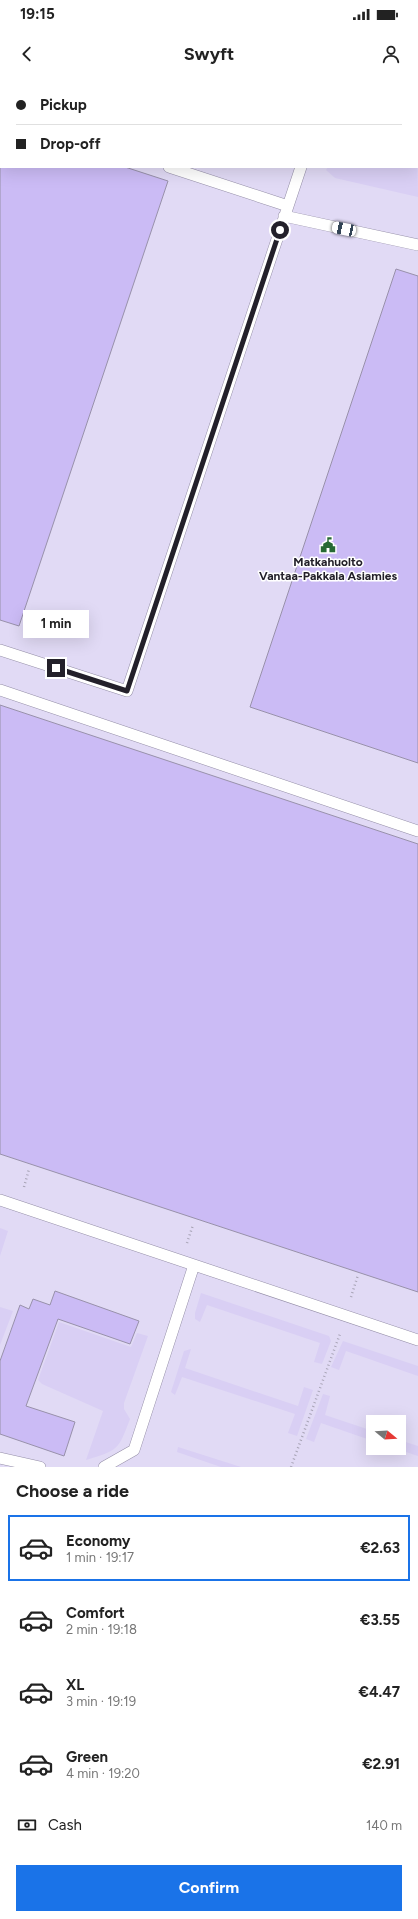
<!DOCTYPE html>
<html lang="en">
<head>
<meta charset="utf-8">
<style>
  :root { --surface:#fff; --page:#f2f2f2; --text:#222; --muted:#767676; --line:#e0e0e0; --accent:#1a73e8 }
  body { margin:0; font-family:Figtree,sans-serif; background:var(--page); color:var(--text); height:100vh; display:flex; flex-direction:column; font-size:15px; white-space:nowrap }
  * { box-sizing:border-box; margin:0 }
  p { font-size:13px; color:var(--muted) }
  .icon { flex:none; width:22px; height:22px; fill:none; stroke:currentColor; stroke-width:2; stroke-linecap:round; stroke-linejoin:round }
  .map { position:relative; height:1387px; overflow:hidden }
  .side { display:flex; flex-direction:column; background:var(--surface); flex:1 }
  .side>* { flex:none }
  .banner { position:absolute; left:0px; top:0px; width:418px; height:88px; box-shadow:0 4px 16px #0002; display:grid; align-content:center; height:88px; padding:0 16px; background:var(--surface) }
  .needle { width:26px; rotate:108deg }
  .controls { position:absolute; left:366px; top:1335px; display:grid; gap:8px }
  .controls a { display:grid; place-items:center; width:40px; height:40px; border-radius:0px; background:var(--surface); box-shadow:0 4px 16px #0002; font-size:20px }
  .end { position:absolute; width:18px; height:18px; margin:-9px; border:5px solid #23202a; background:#fff; box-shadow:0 0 0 2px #fff }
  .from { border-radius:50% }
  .bubble { position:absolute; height:28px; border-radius:0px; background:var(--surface); box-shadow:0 4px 16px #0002; font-size:13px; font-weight:700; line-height:28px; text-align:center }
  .car { position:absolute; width:12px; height:24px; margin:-12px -6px; border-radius:5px; box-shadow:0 0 3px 1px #0007; background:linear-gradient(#fff 24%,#345 0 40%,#fff 0 76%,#345 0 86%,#fff 0) }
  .banner b { display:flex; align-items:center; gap:14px; height:38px; font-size:15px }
  .banner b+b { border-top:1px solid var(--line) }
  .banner i { width:10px; height:10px; background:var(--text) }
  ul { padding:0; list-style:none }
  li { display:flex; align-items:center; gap:12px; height:66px; margin:0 8px 6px; padding:0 8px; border:2px solid transparent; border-radius:0px }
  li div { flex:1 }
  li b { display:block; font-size:15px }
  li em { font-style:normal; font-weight:700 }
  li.on { border-color:var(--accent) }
  li>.icon { width:36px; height:36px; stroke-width:1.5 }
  h2 { padding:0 16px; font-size:18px; line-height:48px }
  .pay { display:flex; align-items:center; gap:10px; height:44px; padding:0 16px; font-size:15px }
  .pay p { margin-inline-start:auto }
  .primary-button { display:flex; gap:8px; margin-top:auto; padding:8px 16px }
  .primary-button a { flex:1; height:46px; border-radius:0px; background:var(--accent); color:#fff; font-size:16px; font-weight:700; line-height:46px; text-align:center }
  .status { display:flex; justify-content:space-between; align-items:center; height:28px; padding:0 20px; background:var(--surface); direction:ltr }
  .status svg { height:11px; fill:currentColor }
  header { display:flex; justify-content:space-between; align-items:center; height:52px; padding:0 16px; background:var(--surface); font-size:18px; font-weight:700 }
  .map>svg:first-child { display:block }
  .built { fill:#e1daf5; fill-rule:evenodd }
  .green { fill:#d9cff4 }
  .building { fill:#cbbbf5; stroke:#9891aa }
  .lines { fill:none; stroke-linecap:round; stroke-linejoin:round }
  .service-casing { stroke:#948ea7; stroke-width:12 }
  .secondary-casing { stroke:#948ea7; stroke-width:23 }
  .path { stroke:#a8a4b6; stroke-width:2.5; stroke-dasharray:1 3; stroke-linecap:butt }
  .service { stroke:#fff; stroke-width:11 }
  .secondary { stroke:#fff; stroke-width:22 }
  .route { stroke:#23202a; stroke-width:5 }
  .labels { text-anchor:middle; stroke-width:3; stroke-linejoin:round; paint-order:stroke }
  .poi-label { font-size:12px; font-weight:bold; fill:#23202a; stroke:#fff }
</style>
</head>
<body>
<div class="status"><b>19:15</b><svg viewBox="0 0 49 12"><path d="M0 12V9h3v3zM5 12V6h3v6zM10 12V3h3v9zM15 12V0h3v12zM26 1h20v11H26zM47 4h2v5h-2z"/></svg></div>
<header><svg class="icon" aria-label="back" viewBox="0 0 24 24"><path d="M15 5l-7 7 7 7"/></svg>Swyft<svg class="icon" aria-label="person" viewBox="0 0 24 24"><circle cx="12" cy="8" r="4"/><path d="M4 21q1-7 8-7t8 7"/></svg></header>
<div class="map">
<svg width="418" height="1387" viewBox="0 0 418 1387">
  <rect width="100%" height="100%" fill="#ede8fe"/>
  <path class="built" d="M0 3 1 87H418V1387H0ZM373 1342H399V1368H373Z"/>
  <path class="green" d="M0 0H145L150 1H1V16Z
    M417 51 418 117 335 98 326 90 328 87H417Z
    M0 1148 8 1151 0 1176Z
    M201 1213 329 1256 331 1261 322 1284 314 1282 320 1263 207 1225 200 1242 195 1239V1233Z
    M0 1227 13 1231 0 1265Z
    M59 1242 131 1267 137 1253 148 1256 124 1323V1329L130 1339C118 1371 118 1370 86 1380L103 1331 42 1304 38 1300Z
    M343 1261 418 1286V1296L346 1271 339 1290 331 1287Z
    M191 1269 185 1288 298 1326 304 1307 313 1310 297 1356 288 1353 295 1334 182 1297 175 1315 171 1312 184 1271Z
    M323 1314 330 1316 325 1335 373 1351V1361L321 1343 314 1362 306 1359Z
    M399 1360 418 1366V1376L394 1368H399Z
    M178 1367 241 1387H221L177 1372Z"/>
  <path class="building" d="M0 87H125L168 101 19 546 0 540Z
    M396 189 418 196V683L250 627Z
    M0 625 418 764V1212L0 1074Z
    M55 1211 139 1241 130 1264 58 1239 26 1326 75 1342 64 1376 0 1354V1281L20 1225 29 1229 33 1219 50 1225Z"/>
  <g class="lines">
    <g class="service-casing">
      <path id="service" d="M0 32H1
        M169 87 288 126
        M284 136 418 165
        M0 570 127 611 301 87
        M0 610 418 751
        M0 1120 418 1260
        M0 1378 40 1387
        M104 1387 134 1370 194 1185"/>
    </g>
    <g class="secondary-casing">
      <path id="secondary" d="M236 0 266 1
        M417 36H418"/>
    </g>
    <path class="path" d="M417 68H418
      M24 1107 29 1089
      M187 1163 193 1145
      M351 1217 358 1195
      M291 1387 340 1254"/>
    <use href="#service" class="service"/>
    <use href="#secondary" class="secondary"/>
  </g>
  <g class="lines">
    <path class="route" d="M56 588 127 611 280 150"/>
  </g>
  <defs>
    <g id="civic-bare" transform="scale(1.2)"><path d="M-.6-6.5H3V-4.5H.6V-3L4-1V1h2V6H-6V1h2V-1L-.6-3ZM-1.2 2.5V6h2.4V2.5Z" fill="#276934" stroke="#fff" stroke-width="2.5" paint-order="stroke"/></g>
  </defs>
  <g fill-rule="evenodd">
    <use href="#civic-bare" x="328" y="465"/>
  </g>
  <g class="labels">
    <g class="poi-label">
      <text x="328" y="486">Matkahuolto<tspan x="328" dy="14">Vantaa-Pakkala Asiamies</tspan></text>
    </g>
  </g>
</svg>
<div class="controls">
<a><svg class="needle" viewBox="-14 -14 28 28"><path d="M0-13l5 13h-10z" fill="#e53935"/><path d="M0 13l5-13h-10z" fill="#767676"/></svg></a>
</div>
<i class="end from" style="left:280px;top:150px"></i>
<i class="end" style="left:56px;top:588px"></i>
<div class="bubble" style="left:23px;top:530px;width:66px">1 min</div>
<i class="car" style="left:344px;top:149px;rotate:282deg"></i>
<div class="banner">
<b><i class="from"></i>Pickup</b>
<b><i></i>Drop-off</b>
</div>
</div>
<section class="side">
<h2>Choose a ride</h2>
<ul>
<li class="on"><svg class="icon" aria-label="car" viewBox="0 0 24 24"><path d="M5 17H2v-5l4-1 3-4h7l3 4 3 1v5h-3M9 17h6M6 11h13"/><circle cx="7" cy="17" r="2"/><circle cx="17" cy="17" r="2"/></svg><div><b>Economy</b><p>1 min · 19:17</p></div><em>€2.63</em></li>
<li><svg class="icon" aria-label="car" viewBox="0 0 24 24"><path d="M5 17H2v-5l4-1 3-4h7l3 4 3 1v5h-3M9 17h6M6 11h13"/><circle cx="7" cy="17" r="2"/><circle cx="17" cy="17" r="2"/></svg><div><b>Comfort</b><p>2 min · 19:18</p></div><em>€3.55</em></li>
<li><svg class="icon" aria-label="car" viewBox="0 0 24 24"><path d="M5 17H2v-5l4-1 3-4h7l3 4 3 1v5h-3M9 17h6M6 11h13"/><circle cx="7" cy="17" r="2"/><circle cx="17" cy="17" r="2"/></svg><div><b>XL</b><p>3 min · 19:19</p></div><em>€4.47</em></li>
<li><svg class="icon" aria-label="car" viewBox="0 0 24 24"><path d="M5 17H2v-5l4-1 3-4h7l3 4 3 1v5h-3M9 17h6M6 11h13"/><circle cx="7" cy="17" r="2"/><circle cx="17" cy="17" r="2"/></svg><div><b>Green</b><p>4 min · 19:20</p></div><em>€2.91</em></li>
</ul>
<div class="pay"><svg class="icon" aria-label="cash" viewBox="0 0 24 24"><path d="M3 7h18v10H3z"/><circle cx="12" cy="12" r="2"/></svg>Cash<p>140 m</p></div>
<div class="primary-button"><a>Confirm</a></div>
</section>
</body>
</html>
